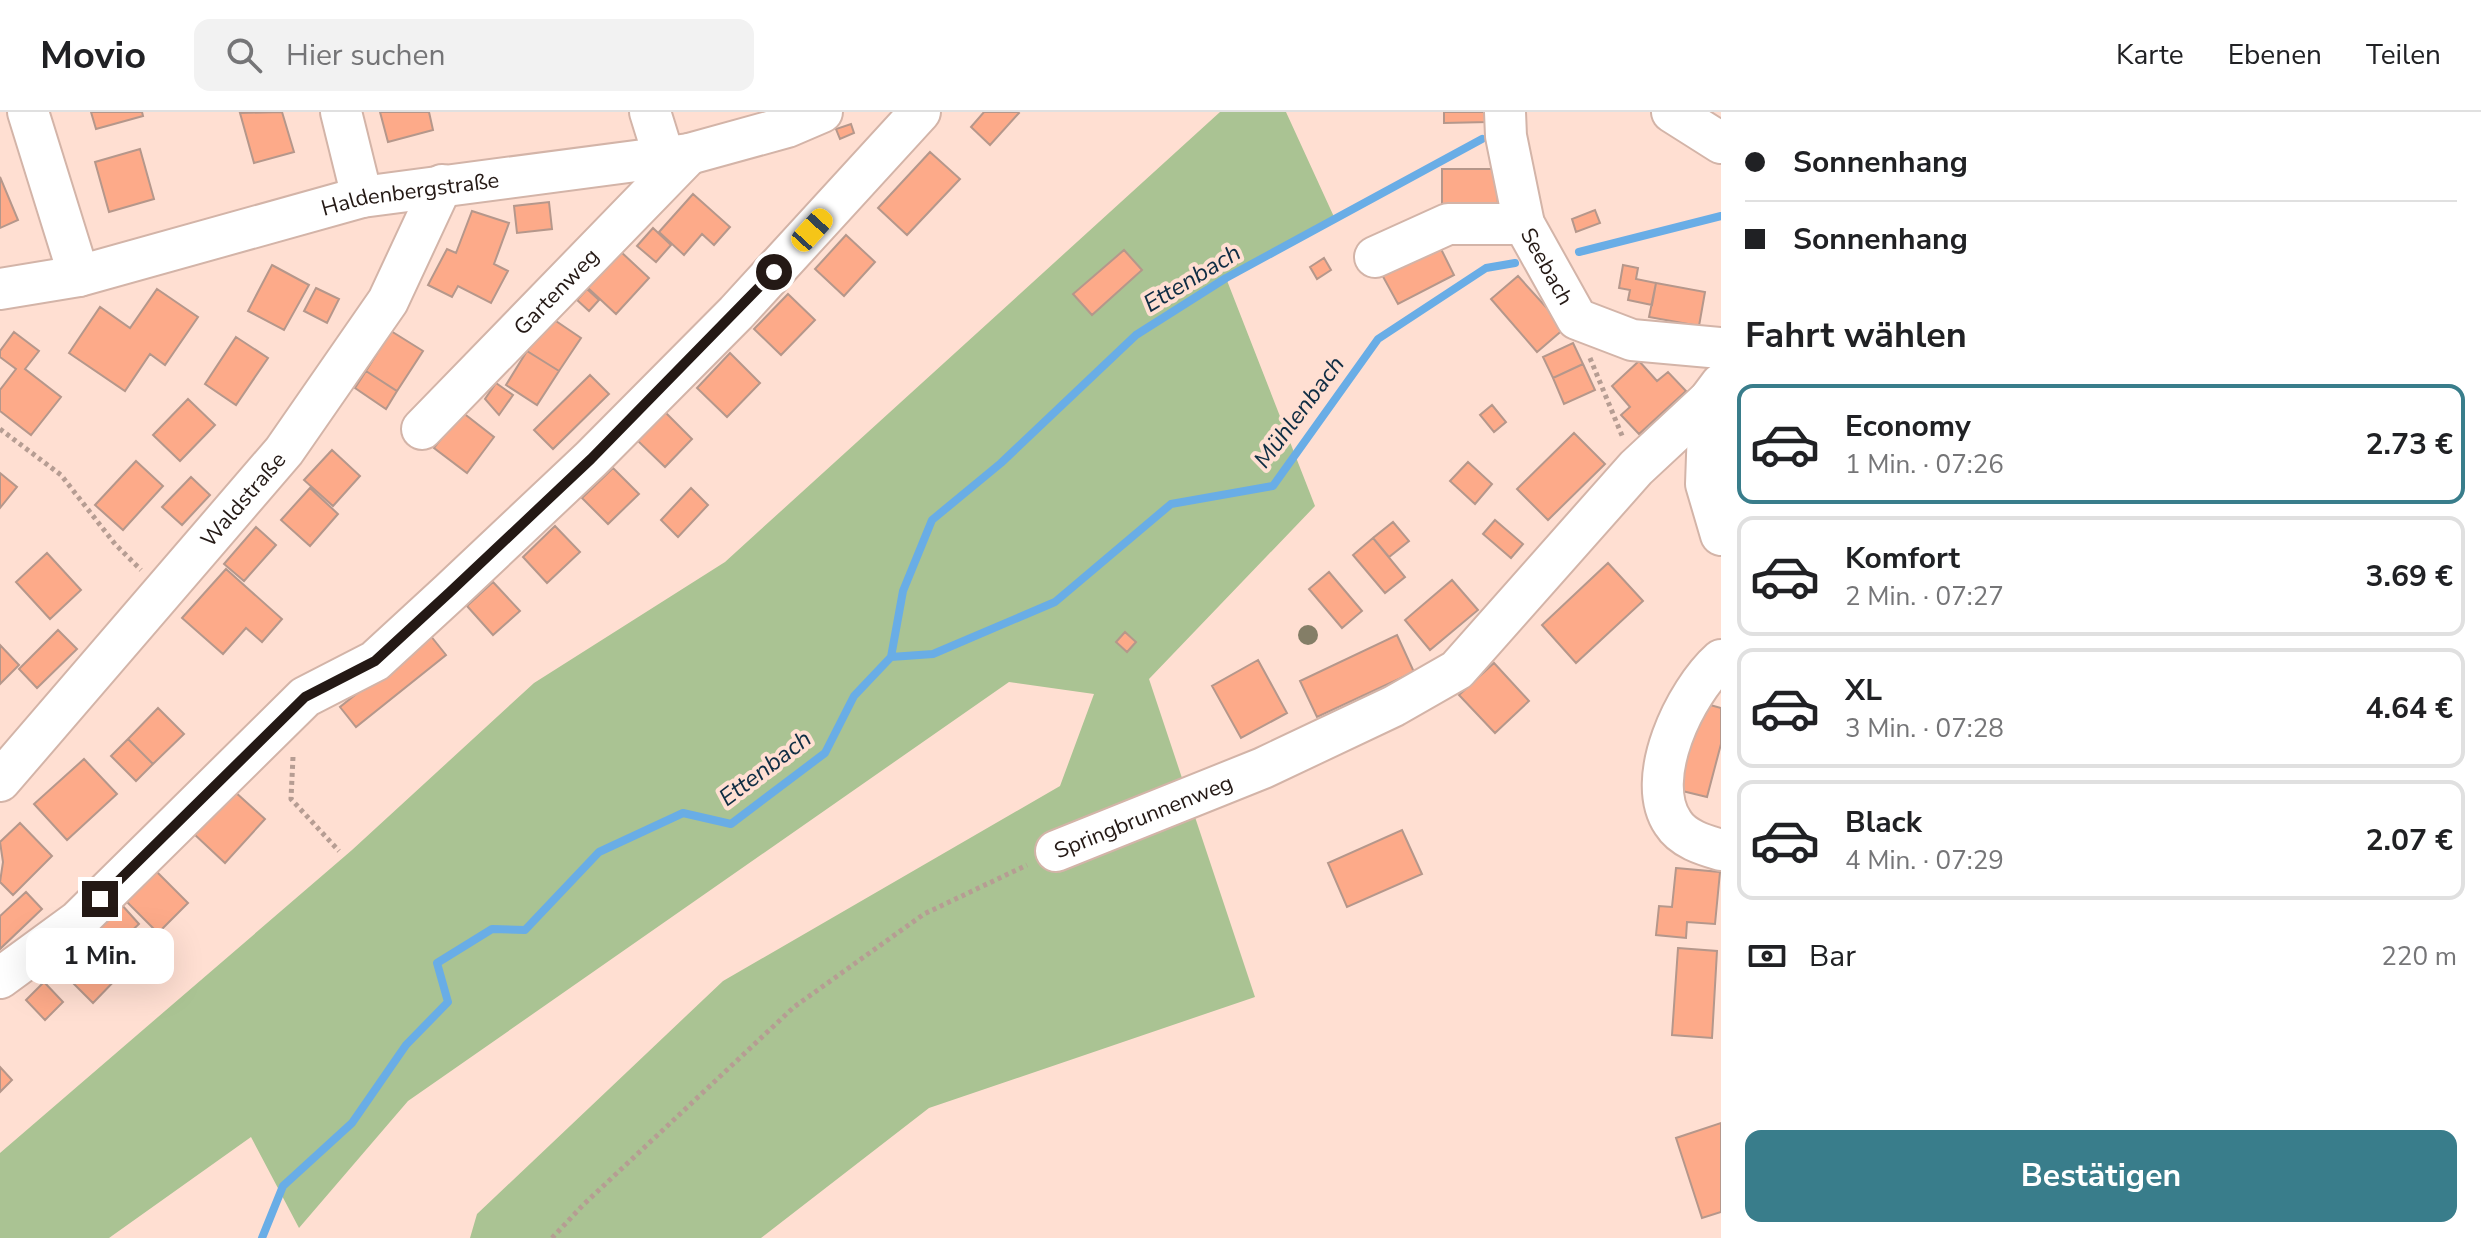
<!DOCTYPE html>
<html lang="de">
<head>
<meta charset="utf-8">
<style>
  :root { --surface:#fff; --page:#f2f2f2; --text:#202124; --muted:#757577; --line:#e0e0e0; --accent:#397d8b }
  body { margin:0; font-family:"Nunito Sans",sans-serif; background:var(--page); color:var(--text); height:100vh; display:flex; flex-direction:column; font-size:30px; white-space:nowrap }
  * { box-sizing:border-box; margin:0 }
  p { font-size:26px; color:var(--muted) }
  .icon { flex:none; width:44px; height:44px; fill:none; stroke:currentColor; stroke-width:2; stroke-linecap:round; stroke-linejoin:round }
  .map { position:relative; flex:1; overflow:hidden }
  .sheet { display:flex; flex-direction:column; background:var(--surface); width:760px }
  .sheet>* { flex:none }
  .hud { display:grid; align-content:center; height:176px; padding:0 24px; background:var(--surface) }
  .end { position:absolute; width:36px; height:36px; margin:-18px; border:10px solid #241915; background:#fff; box-shadow:0 0 0 4px #fff }
  .from { border-radius:50% }
  .bubble { position:absolute; height:56px; border-radius:16px; background:var(--surface); box-shadow:0 8px 32px #0002; font-size:26px; font-weight:700; line-height:56px; text-align:center }
  .car { position:absolute; width:24px; height:48px; margin:-24px -12px; border-radius:10px; box-shadow:0 0 6px 2px #0007; background:linear-gradient(#f5c518 24%,#345 0 40%,#f5c518 0 76%,#345 0 86%,#f5c518 0) }
  .hud b { display:flex; align-items:center; gap:28px; height:76px; font-size:30px }
  .hud b+b { border-top:2px solid var(--line) }
  .hud i { width:20px; height:20px; background:var(--text) }
  ul { padding:0; list-style:none }
  li { display:flex; align-items:center; gap:24px; height:120px; margin:0 16px 12px; padding:0 8px; border:4px solid var(--line); border-radius:16px }
  li div { flex:1 }
  li b { display:block; font-size:30px }
  li em { font-style:normal; font-weight:700 }
  li.current { border-color:var(--accent) }
  li>.icon { width:72px; height:72px; stroke-width:1.5 }
  h2 { padding:0 24px; font-size:36px; line-height:96px }
  .pay { display:flex; align-items:center; gap:20px; height:88px; padding:0 24px; font-size:30px }
  .pay p { margin-inline-start:auto }
  .action { display:flex; gap:16px; margin-top:auto; padding:16px 24px }
  .action a { flex:1; height:92px; border-radius:16px; background:var(--accent); color:#fff; font-size:32px; font-weight:700; line-height:92px; text-align:center }
  header { display:flex; align-items:center; gap:48px; box-sizing:border-box; height:112px; padding:0 40px; background:var(--surface); border-bottom:2px solid var(--line) }
  header strong { font-size:38px }
  nav { display:flex; gap:44px; margin-inline-start:auto; font-size:28px }
  .search { width:560px; height:72px; background:var(--page); display:flex; align-items:center; gap:20px; box-sizing:border-box; padding:0 28px; border-radius:16px; color:var(--muted); font-size:30px }
  main { display:flex; flex:1; min-height:0 }
  .map>svg:first-child { display:block }
  .green { fill:#aac393 }
  .lines { fill:none; stroke-linecap:round; stroke-linejoin:round }
  .stream { stroke:#69ade6; stroke-width:8 }
  .building { fill:#fdaa89; stroke:#b5978b; stroke-width:2 }
  .minor-casing { stroke:#d3b4a8; stroke-width:44 }
  .path { stroke:#b69d93; stroke-width:5; stroke-dasharray:4 4; stroke-linecap:butt }
  .minor { stroke:#fff; stroke-width:40 }
  .tree { fill:#847e67 }
  .route { stroke:#241915; stroke-width:10 }
  .labels { text-anchor:middle; stroke-width:8; stroke-linejoin:round; paint-order:stroke }
  .street-label { font-size:22px; fill:#241915; stroke:#ffdfd2 }
  .water-label { font-size:24px; font-style:italic; fill:#0e2c43; stroke:#ffdfd2 }
</style>
</head>
<body>
<header>
<strong>Movio</strong>
<div class="search"><svg class="icon" aria-label="search" viewBox="0 0 24 24"><circle cx="10" cy="10" r="6"/><path d="M15 15l6 6"/></svg>Hier suchen</div>
<nav><a>Karte</a><a>Ebenen</a><a>Teilen</a></nav>
</header>
<main>
<div class="map">
<svg width="1721" height="1126" viewBox="0 0 1721 1126">
  <rect width="100%" height="100%" fill="#ffdfd2"/>
  <path class="green" d="M1220 0H1286L1335 107 1226 166 1315 394 1149 567 1255 885 929 996 761 1126H470L477 1102 723 869 1060 674 1094 582 1009 570 408 989 299 1116 251 1025 109 1126H0V1041L352 738 534 571 725 450Z"/>
  <g class="lines">
    <path class="stream" d="M1579 140 1721 104
      M891 545 933 542 1055 490 1171 392 1273 374 1378 227 1486 156 1515 151
      M262 1126 283 1074 352 1011 406 933 448 890 437 851 492 817 525 818 599 740 683 701 731 712 825 641 854 584 891 545 903 479 932 408 1001 351 1136 223 1226 166 1482 27"/>
  </g>
  <path class="building" d="M91 0H142L143 4 96 17Z
    M282 0 294 40 254 51 240 1Z
    M380 0H429L433 18 388 30Z
    M984 0H1018L1019 1 990 33 971 15Z
    M1444 0H1488V10L1444 11Z
    M851 12 854 21 840 27 836 17Z
    M140 37 154 87 109 100 95 50Z
    M930 40 960 67 907 123 878 96Z
    M1442 57H1497L1498 96H1442Z
    M0 65 18 108 0 116Z
    M693 82 730 115 714 133 702 122 684 143 659 120Z
    M549 90 552 117 517 121 514 94Z
    M1595 98 1600 111 1576 120 1572 107Z
    M472 99 509 111 494 152 508 159 491 191 458 174 452 185 428 173 447 137 456 141Z
    M653 116 671 133 656 150 637 134Z
    M846 123 875 150 844 184 815 157Z
    M1438 131 1454 163 1398 192 1381 161Z
    M1124 138 1142 158 1092 203 1073 182Z
    M620 139 649 166 616 202 588 176Z
    M1324 146 1331 158 1317 167 1310 155Z
    M272 153 309 173 284 218 248 199Z
    M1623 153 1638 156 1636 167 1656 171 1652 193 1628 188 1630 178 1619 176Z
    M1518 164 1565 216 1537 240 1491 187Z
    M1656 171 1705 180 1699 214 1649 205Z
    M316 176 339 187 327 211 304 199Z
    M157 177 198 205 165 253 150 242 125 279 69 241 100 195 130 216Z
    M587 177 599 188 589 199 577 188Z
    M788 182 815 208 781 243 754 217Z
    M550 205 581 226 559 259 527 239Z
    M391 219 423 239 397 279 366 259Z
    M14 220 39 239 25 257 61 285 31 323 0 299V278L16 257 0 245V239Z
    M236 225 268 246 236 293 205 272Z
    M1573 231 1583 252 1553 266 1543 245Z
    M527 239 559 259 537 293 506 273Z
    M730 241 760 271 727 305 697 276Z
    M1639 249 1657 269 1668 260 1686 279 1639 322 1621 303 1630 295 1612 274Z
    M1583 252 1595 278 1564 292 1553 266Z
    M366 259 397 279 386 297 355 276Z
    M590 263 609 282 553 337 534 318Z
    M496 271 513 283 499 303 485 287Z
    M188 287 215 313 180 349 153 323Z
    M1492 293 1506 310 1494 320 1480 303Z
    M462 300 494 325 467 361 434 336Z
    M665 300 692 327 665 355 638 329Z
    M1574 321 1605 352 1548 408 1517 377Z
    M332 338 360 364 333 394 304 368Z
    M136 349 163 374 123 418 95 393Z
    M1468 350 1492 372 1475 392 1450 369Z
    M613 356 639 382 608 412 582 386Z
    M0 361 17 375 0 396Z
    M191 365 210 383 182 413 162 395Z
    M310 376 338 402 310 434 281 408Z
    M691 376 708 393 678 425 661 408Z
    M1495 408 1523 432 1511 446 1483 422Z
    M1393 410 1409 429 1389 445 1373 426Z
    M555 414 580 440 547 471 523 445Z
    M256 415 276 433 244 469 224 452Z
    M1373 426 1405 465 1385 481 1353 443Z
    M47 441 81 478 50 507 16 470Z
    M1608 451 1643 489 1576 551 1542 513Z
    M226 457 282 507 262 530 246 516 223 542 182 506Z
    M1329 460 1362 499 1342 516 1309 477Z
    M1452 468 1478 498 1430 538 1405 508Z
    M493 470 520 499 493 523 467 494Z
    M58 518 77 537 37 576 19 557Z
    M1125 520 1136 530 1127 540 1116 530Z
    M430 523 446 543 356 615 340 595Z
    M1397 523 1414 560 1317 605 1300 569Z
    M0 533 19 553 0 572Z
    M1258 548 1287 601 1241 626 1212 574Z
    M1494 551 1529 589 1495 621 1459 583Z
    M1696 589 1721 596V632L1707 685 1674 677Z
    M158 596 184 622 153 652 128 627Z
    M128 627 153 652 136 669 111 644Z
    M84 647 117 682 67 728 34 692Z
    M234 679 265 707 225 751 194 722Z
    M20 711 52 744 13 783 0 770 3 750 0 730Z
    M1402 718 1422 762 1347 795 1328 751Z
    M1676 756 1720 760 1715 812 1687 810 1686 826 1656 823 1659 794 1672 795Z
    M155 758 188 791 158 821 125 788Z
    M26 780 42 797 0 837V804Z
    M121 792 139 812 107 842 89 823Z
    M84 827 120 863 93 891 56 854Z
    M1678 836 1717 839 1712 926 1672 923Z
    M44 870 63 890 45 908 26 888Z
    M0 955 12 968 0 980Z
    M1721 1011V1100L1702 1106 1676 1026Z"/>
  <g class="lines">
    <g class="minor-casing">
      <g id="minor">
        <path d="M28 0 79 164"/>
        <path d="M341 0 362 85"/>
        <path d="M650 0 664 45"/>
        <path id="s1" d="M1505 0 1506 24 1524 112 1577 207 1632 228 1721 236"/>
        <path d="M1672 0 1721 31"/>
        <path d="M1375 145 1448 112H1524"/>
        <path id="s2" d="M0 177 79 164 362 85 689 42 787 15 822 0"/>
        <path d="M1709 288 1706 372 1721 423"/>
        <path id="s3" d="M422 317 689 42"/>
        <path d="M1721 548C1685 580 1643 667 1673 711 1683 727 1704 733 1721 738"/>
        <path id="s4" d="M0 669 284 339 388 189 442 73"/>
        <path id="s5" d="M1056 739 1263 656 1394 594 1457 558 1636 356 1709 288 1721 272"/>
        <path d="M0 866 78 809 305 585 375 549 450 480 591 347 736 201 920 0"/>
      </g>
    </g>
    <path class="path" d="M1590 246 1623 326
      M0 317 61 363 115 432 141 458
      M293 645 291 687 339 739
      M552 1126 583 1093 794 895 924 802 1027 753"/>
    <use href="#minor" class="minor"/>
  </g>
  <circle class="tree" cx="1308" cy="523" r="10"/>
  <g class="lines">
    <path class="route" d="M100 787 305 585 375 549 450 480 591 347 774 160"/>
  </g>
  <g class="labels">
    <g class="street-label">
      <text dy="8" stroke="none"><textPath href="#s2" startOffset="422">Haldenbergstraße</textPath></text>
      <text dy="8" stroke="none"><textPath href="#s1" startOffset="162">Seebach</textPath></text>
      <text dy="8" stroke="none"><textPath href="#s3" startOffset="192">Gartenweg</textPath></text>
      <text dy="8" stroke="none"><textPath href="#s4" startOffset="372">Waldstraße</textPath></text>
      <text dy="8" stroke="none"><textPath href="#s5" startOffset="94">Springbrunnenweg</textPath></text>
    </g>
    <g class="water-label">
      <text transform="translate(1192 166) rotate(-31)" y="8">Ettenbach</text>
      <text transform="translate(1299 300) rotate(-53)" y="8">Mühlenbach</text>
      <text transform="translate(765 656) rotate(-37)" y="8">Ettenbach</text>
    </g>
  </g>
</svg>
<i class="end from" style="left:774px;top:160px"></i>
<i class="end" style="left:100px;top:787px"></i>
<div class="bubble" style="left:26px;top:816px;width:148px">1 Min.</div>
<i class="car" style="left:812px;top:118px;rotate:42deg"></i>
</div>
<section class="sheet">
<div class="hud">
<b><i class="from"></i>Sonnenhang</b>
<b><i></i>Sonnenhang</b>
</div>
<h2>Fahrt wählen</h2>
<ul>
<li class="current"><svg class="icon" aria-label="car" viewBox="0 0 24 24"><path d="M5 17H2v-5l4-1 3-4h7l3 4 3 1v5h-3M9 17h6M6 11h13"/><circle cx="7" cy="17" r="2"/><circle cx="17" cy="17" r="2"/></svg><div><b>Economy</b><p>1 Min. · 07:26</p></div><em>2.73 €</em></li>
<li><svg class="icon" aria-label="car" viewBox="0 0 24 24"><path d="M5 17H2v-5l4-1 3-4h7l3 4 3 1v5h-3M9 17h6M6 11h13"/><circle cx="7" cy="17" r="2"/><circle cx="17" cy="17" r="2"/></svg><div><b>Komfort</b><p>2 Min. · 07:27</p></div><em>3.69 €</em></li>
<li><svg class="icon" aria-label="car" viewBox="0 0 24 24"><path d="M5 17H2v-5l4-1 3-4h7l3 4 3 1v5h-3M9 17h6M6 11h13"/><circle cx="7" cy="17" r="2"/><circle cx="17" cy="17" r="2"/></svg><div><b>XL</b><p>3 Min. · 07:28</p></div><em>4.64 €</em></li>
<li><svg class="icon" aria-label="car" viewBox="0 0 24 24"><path d="M5 17H2v-5l4-1 3-4h7l3 4 3 1v5h-3M9 17h6M6 11h13"/><circle cx="7" cy="17" r="2"/><circle cx="17" cy="17" r="2"/></svg><div><b>Black</b><p>4 Min. · 07:29</p></div><em>2.07 €</em></li>
</ul>
<div class="pay"><svg class="icon" aria-label="cash" viewBox="0 0 24 24"><path d="M3 7h18v10H3z"/><circle cx="12" cy="12" r="2"/></svg>Bar<p>220 m</p></div>
<div class="action"><a>Bestätigen</a></div>
</section>
</main>
</body>
</html>
